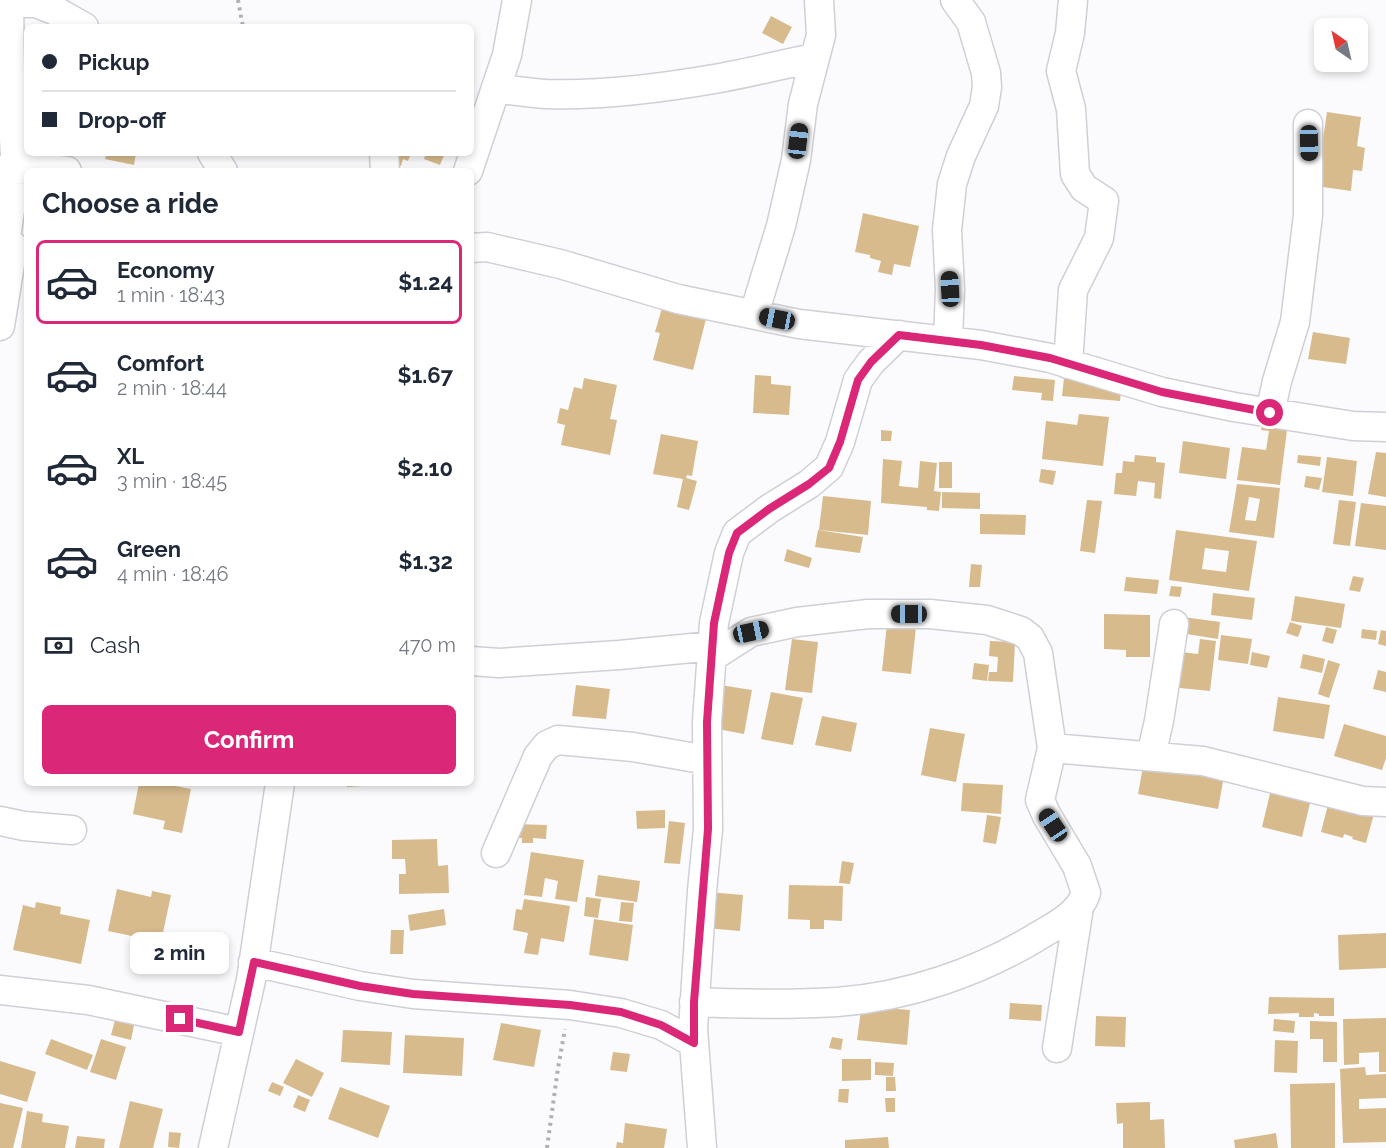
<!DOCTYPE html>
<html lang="en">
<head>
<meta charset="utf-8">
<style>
  :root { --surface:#fff; --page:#f2f2f3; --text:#1f2937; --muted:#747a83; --line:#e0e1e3; --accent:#db2777 }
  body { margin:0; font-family:Raleway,sans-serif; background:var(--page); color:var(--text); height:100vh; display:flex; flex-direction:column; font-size:22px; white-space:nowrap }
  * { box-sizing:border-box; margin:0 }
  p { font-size:20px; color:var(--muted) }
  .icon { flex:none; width:33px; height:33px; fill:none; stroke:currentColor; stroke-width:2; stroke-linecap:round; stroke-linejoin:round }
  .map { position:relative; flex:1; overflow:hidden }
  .sheet { position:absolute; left:24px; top:168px; width:450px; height:618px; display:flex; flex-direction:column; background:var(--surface); border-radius:9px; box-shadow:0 3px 9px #0003 }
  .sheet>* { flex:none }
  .guide { position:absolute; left:24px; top:24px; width:450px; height:132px; border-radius:9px; box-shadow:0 3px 9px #0003; display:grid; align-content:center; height:132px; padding:0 18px; background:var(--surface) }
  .needle { width:39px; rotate:326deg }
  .tools { position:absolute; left:1314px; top:18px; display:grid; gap:12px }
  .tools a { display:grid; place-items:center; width:54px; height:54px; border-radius:9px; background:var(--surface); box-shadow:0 3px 9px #0003; font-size:30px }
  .end { position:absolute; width:27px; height:27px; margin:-14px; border:8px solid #db2777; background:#fff; box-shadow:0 0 0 3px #fff }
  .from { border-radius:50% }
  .bubble { position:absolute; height:42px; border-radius:9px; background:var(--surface); box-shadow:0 3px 9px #0003; font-size:20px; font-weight:700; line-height:42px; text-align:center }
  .car { position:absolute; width:18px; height:36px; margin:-18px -9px; border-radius:8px; box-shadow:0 0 4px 2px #0007; background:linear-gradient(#222 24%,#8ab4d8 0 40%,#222 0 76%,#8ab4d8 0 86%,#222 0) }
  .guide b { display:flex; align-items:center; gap:21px; height:57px; font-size:22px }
  .guide b+b { border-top:2px solid var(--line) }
  .guide i { width:15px; height:15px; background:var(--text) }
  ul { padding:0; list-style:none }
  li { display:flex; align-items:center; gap:18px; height:84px; margin:0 12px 9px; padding:0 6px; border:3px solid transparent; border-radius:9px }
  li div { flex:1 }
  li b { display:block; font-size:22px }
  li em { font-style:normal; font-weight:700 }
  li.active { border-color:var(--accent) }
  li>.icon { width:54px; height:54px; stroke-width:1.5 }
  h2 { padding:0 18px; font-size:27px; line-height:72px }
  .pay { display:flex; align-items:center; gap:15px; height:66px; padding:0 18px; font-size:22px }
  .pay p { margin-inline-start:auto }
  .action { display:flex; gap:12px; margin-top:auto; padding:12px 18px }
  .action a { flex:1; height:69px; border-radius:9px; background:var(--accent); color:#fff; font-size:24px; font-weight:700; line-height:69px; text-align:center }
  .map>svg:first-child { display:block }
  .building { fill:#d7bb8d; fill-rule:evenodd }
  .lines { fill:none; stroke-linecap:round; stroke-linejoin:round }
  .minor-casing { stroke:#cfcfd7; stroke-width:31 }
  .path { stroke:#b0b0b3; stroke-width:4; stroke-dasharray:3 4.5; stroke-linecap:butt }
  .minor { stroke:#fff; stroke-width:28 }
  .route { stroke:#db2777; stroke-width:8 }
</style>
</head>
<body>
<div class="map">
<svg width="1386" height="1148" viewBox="0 0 1386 1148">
  <rect width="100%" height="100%" fill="#fbfbfe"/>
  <path class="building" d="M771 16 792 27 783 44 762 33Z
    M1327 112 1361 117 1357 146 1365 148 1362 171 1353 170 1351 191 1316 186Z
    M107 153H136L134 165 105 159Z
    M396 153H411L408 161 403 159 401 166 392 162Z
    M426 153H445L440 165 424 159Z
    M863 213 919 226 910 267 894 264 892 275 878 272 881 261 870 258V255L855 252Z
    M662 308 706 319 693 370 653 360 660 333 655 332Z
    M1313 332 1350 338 1346 364 1308 359Z
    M755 375 771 376V384L791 386 789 415 753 413Z
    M1014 376 1055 380 1053 401 1041 400 1042 393 1012 390Z
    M584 378 617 385 610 419 617 420 610 455 561 445 565 425 557 423 560 408 568 410 574 387 582 389Z
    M1064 378 1122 384 1120 401 1062 396Z
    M1079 414 1109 417 1103 466 1042 459 1046 421 1077 425Z
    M1263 419 1288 422 1280 485 1237 480 1242 447 1266 450 1269 431 1261 430Z
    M881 430 892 431 891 441H881Z
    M661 434 698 441 692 476 687 475 686 478 697 481 689 510 677 507 683 479 653 474Z
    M1183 441 1230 448 1226 479 1179 473Z
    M1376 452 1386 453V497L1368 494Z
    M1135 455 1156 457V462L1165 463 1161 499 1154 498 1155 483 1138 481 1136 496 1114 494 1116 473H1122L1123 461 1134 462Z
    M1298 455 1321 457 1320 466 1297 463Z
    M1327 457 1357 461 1353 496 1322 492Z
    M883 459 902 461 899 486 918 488 920 461 937 463 934 491 941 492 939 511 927 510V507L881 503Z
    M939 462H952V488H942V486V488H939Z
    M1041 469 1056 471 1053 485 1039 482Z
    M1306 476 1322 478 1319 490 1304 487Z
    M1237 484 1280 488 1274 538 1229 532ZM1249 497 1260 499 1256 521 1245 520Z
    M942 492 980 493V509L942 508Z
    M823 496 871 501 868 535 819 530Z
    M1087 500 1102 501 1095 553 1080 551Z
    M1339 500 1356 502 1350 546 1333 544Z
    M1361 503 1386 506V550L1355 546Z
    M980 514 1026 515 1025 535 980 534Z
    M818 530 863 537 860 553 815 547Z
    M1176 530 1257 541 1249 591 1169 580ZM1205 548 1229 551 1226 572 1202 569Z
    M787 549 812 558 809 568 784 561Z
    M971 564 982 565 980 587H969Z
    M1353 576 1364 578 1360 592 1349 590Z
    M1126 577 1159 580 1157 594 1124 591Z
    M1171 586 1182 587 1180 597 1169 596Z
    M1213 593 1255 598 1252 620 1211 615Z
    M1295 596 1345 604 1341 628 1291 621Z
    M1104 614 1150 615V657H1126V650L1104 649Z
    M1176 616 1220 622 1218 639 1174 632Z
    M1290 622 1302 626 1298 637 1286 633Z
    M887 624 916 627 911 674 882 671Z
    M1326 627 1337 630 1333 644 1322 641Z
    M1362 629 1377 631 1376 640 1361 638Z
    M1381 630 1386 631V646L1378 644Z
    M1221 635 1252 639 1248 664 1218 660Z
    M792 639 818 642 812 693 785 690Z
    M1200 639 1216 641 1210 691 1170 687 1173 651 1198 654Z
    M990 641 1015 642 1013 682 988 681 989 672H997L998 657 989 656Z
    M1252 652 1270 656 1267 668 1250 665Z
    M1303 654 1325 659 1322 673 1300 668Z
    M1328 660 1340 664 1329 698 1318 694Z
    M974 663 989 665 987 681 972 679Z
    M1378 670 1386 672V692L1373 689Z
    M576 685 610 689 606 719 572 716Z
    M720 685 752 690 744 734 712 728Z
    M771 692 803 698 793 745 761 739Z
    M1278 697 1330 705 1324 739 1273 731Z
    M822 716 857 723 851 752 815 745Z
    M1344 724 1386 736V758L1382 770 1334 756Z
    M930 728 965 734 956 782 921 775Z
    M1145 756 1225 771 1218 809 1138 794Z
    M1273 781 1313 790 1302 837 1262 827Z
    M139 783H160L191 789 182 833 163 829 165 821 133 814Z
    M347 783H377V785L347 787Z
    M963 783 1003 785 1001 814 961 811Z
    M1330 797 1375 810 1366 843 1352 839 1353 837 1344 834 1343 838 1321 832Z
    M665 810V828L637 829 636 811Z
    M987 815 1001 817 996 844 983 842Z
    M669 821 685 823 680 864 664 863Z
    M514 824 547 825 546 839 533 838V843H522V838H513Z
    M437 839 438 866 448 865 449 893 399 894V874H406L405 859H392V840Z
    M531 852 584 860 577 902 555 899 558 881 545 878 542 897 524 895Z
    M842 861 854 863 850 884 839 883Z
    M598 875 640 881 637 902 595 896Z
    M789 885 843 886 842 921 824 920V929H810V920L788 919Z
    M117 889 151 897 152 891 171 895 161 942 108 931Z
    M708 892 743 895 740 931 705 928Z
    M586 897 601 899 598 918 584 916Z
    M524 899 570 906 564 942 541 938 538 955 524 953 528 933 513 930 516 909 522 910Z
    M36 902 61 907 60 914 90 920 81 964 13 950 23 905 35 908Z
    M621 902 634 903 632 922 619 921Z
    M444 909 446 925 410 931 408 915Z
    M594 919 633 925 628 961 589 955Z
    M391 930H404L403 954H390Z
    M1386 933V968L1339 970 1338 935Z
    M1269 997 1334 998V1016H1319V1014L1314 1013V1017H1299V1013L1268 1014Z
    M1010 1003 1042 1005 1041 1021 1009 1019Z
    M872 1007 910 1010 907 1045 857 1040 861 1010Z
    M1096 1016 1126 1017 1125 1047 1095 1046Z
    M1386 1018V1072H1379V1052L1359 1053V1064L1344 1065 1343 1019Z
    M1274 1019 1295 1021 1294 1033 1273 1031Z
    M115 1020 134 1025 131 1040 111 1035Z
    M1310 1021 1337 1022V1062H1323V1039H1310Z
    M501 1023 541 1030 534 1067 493 1060Z
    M343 1030 392 1032 390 1065 341 1062Z
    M405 1035 464 1038 462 1076 403 1073Z
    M832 1037 843 1039 841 1050 829 1048Z
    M51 1039 93 1055 87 1070 45 1054Z
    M101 1039 126 1047 116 1080 90 1072Z
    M1275 1040 1298 1041 1297 1073 1274 1072Z
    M613 1052 630 1054 627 1072 610 1070Z
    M296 1059 324 1073 312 1097 283 1083Z
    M842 1059H871V1080L842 1081Z
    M0 1061 36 1072 27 1102 0 1094Z
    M875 1062 894 1063 893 1076 875 1075Z
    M1365 1067 1366 1075 1386 1074V1098L1359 1099V1109L1386 1108V1142L1343 1143 1340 1069Z
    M886 1077H895L896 1091H886Z
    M272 1082 284 1087 280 1096 268 1091Z
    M1335 1083V1148H1291L1290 1084Z
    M340 1087 390 1106 378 1138 328 1119Z
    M839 1089H849L848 1103 838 1102Z
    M298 1095 310 1100 305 1112 293 1107Z
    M885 1098H895V1112H886Z
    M130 1101 163 1109 153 1148H119Z
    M1150 1102V1120L1164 1119 1165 1148H1123V1123L1117 1124 1116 1103Z
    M0 1103 23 1108 13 1148H0Z
    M27 1111 43 1114 42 1122 69 1126 65 1148H21Z
    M625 1123 667 1129 664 1148H616L617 1142 623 1143Z
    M169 1132 181 1133 179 1148 168 1147Z
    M1276 1133 1278 1148H1235L1234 1140Z
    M77 1136 105 1139 104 1148H75Z
    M888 1137 889 1148H845V1140Z"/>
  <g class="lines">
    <g class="minor-casing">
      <path id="minor" d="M9 3H36L54 10 84 27
        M496 89C513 90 530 93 546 94 604 96 663 88 720 78 752 72 783 64 815 58
        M212 153 223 171
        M384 153 385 171
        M0 170 48 169 67 171
        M468 171 507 55 517 0
        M5 244 16 170 10 74 9 0
        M471 248 487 247 560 264 678 299 799 324 981 345 1050 358 1162 392 1234 407 1353 426 1386 427
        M754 314 781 226 796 160 803 104 821 35 819 0
        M0 326 13 246
        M948 340 950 289 947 230 952 184 961 156 984 106 987 87 986 73 971 22 955 0
        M1068 364 1073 290 1099 238 1104 201 1084 188 1075 174 1071 109 1061 71 1070 33 1073 0
        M1270 413 1277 381 1295 322 1308 215V124
        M471 661 499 663 619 655 713 646
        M1052 748 1203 761 1363 801 1386 802
        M1151 756 1159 721 1174 624
        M0 821 24 826 72 830
        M496 853 538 756 547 745 558 740 633 747 707 760
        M253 962 360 986 413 994 570 1005 621 1013 661 1025 694 1043
        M0 990 88 1000 239 1032
        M694 1002C742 1004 789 1005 837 1002 907 997 980 972 1040 935 1057 925 1080 913 1086 893L1077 866 1046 814 1040 800 1052 748 1038 653 1030 638 1021 631 987 620 930 614H868L797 622 751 632 712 657
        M1057 1048 1079 907
        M213 1148 251 980 280 783
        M702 1148 693 1029 702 891 708 829 707 722 714 623 729 553 737 533 769 509 809 484 829 467 840 442 858 380 871 362 899 335"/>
    </g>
    <path class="path" d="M238 0 243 27
      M547 1148 558 1068 565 1029"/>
    <use href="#minor" class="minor"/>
  </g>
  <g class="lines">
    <path class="route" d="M180 1019 239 1032 254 962 360 986 413 994 570 1005 621 1012 661 1025 694 1043V1002L708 829 707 722 714 623 729 553 737 533 769 509 809 484 829 468 840 442 858 380 871 362 899 335 981 345 1050 358 1162 392 1270 413"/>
  </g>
</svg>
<div class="tools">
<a><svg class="needle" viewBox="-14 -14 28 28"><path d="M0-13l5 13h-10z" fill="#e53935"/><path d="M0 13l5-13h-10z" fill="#747a83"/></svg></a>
</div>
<i class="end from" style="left:1270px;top:413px"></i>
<i class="end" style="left:180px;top:1019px"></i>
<div class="bubble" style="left:130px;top:932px;width:99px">2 min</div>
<i class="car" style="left:798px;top:141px;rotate:7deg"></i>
<i class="car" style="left:1309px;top:143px;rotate:179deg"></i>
<i class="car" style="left:950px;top:289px;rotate:357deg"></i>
<i class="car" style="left:777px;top:319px;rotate:281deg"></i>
<i class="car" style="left:909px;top:614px;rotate:270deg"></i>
<i class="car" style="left:751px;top:632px;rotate:78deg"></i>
<i class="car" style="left:1053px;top:825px;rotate:326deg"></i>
<div class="guide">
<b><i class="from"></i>Pickup</b>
<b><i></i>Drop-off</b>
</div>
<section class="sheet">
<h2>Choose a ride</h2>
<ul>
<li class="active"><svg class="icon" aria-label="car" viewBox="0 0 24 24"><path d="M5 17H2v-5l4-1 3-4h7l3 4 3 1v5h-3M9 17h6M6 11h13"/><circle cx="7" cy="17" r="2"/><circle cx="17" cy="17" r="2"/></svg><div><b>Economy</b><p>1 min · 18:43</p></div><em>$1.24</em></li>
<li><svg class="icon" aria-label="car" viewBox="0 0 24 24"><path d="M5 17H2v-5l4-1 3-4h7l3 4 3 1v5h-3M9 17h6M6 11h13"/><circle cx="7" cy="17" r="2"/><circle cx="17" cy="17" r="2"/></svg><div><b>Comfort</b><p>2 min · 18:44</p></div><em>$1.67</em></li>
<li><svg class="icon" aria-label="car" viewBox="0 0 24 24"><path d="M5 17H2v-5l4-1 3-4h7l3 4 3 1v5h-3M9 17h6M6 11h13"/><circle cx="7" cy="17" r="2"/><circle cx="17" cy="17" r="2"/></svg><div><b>XL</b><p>3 min · 18:45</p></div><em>$2.10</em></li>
<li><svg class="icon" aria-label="car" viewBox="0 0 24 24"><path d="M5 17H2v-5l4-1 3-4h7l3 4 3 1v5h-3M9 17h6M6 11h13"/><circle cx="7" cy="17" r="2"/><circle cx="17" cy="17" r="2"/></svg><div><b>Green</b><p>4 min · 18:46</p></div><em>$1.32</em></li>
</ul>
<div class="pay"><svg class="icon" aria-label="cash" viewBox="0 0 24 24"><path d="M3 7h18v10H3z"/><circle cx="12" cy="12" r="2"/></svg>Cash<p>470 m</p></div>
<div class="action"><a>Confirm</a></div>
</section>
</div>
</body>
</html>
